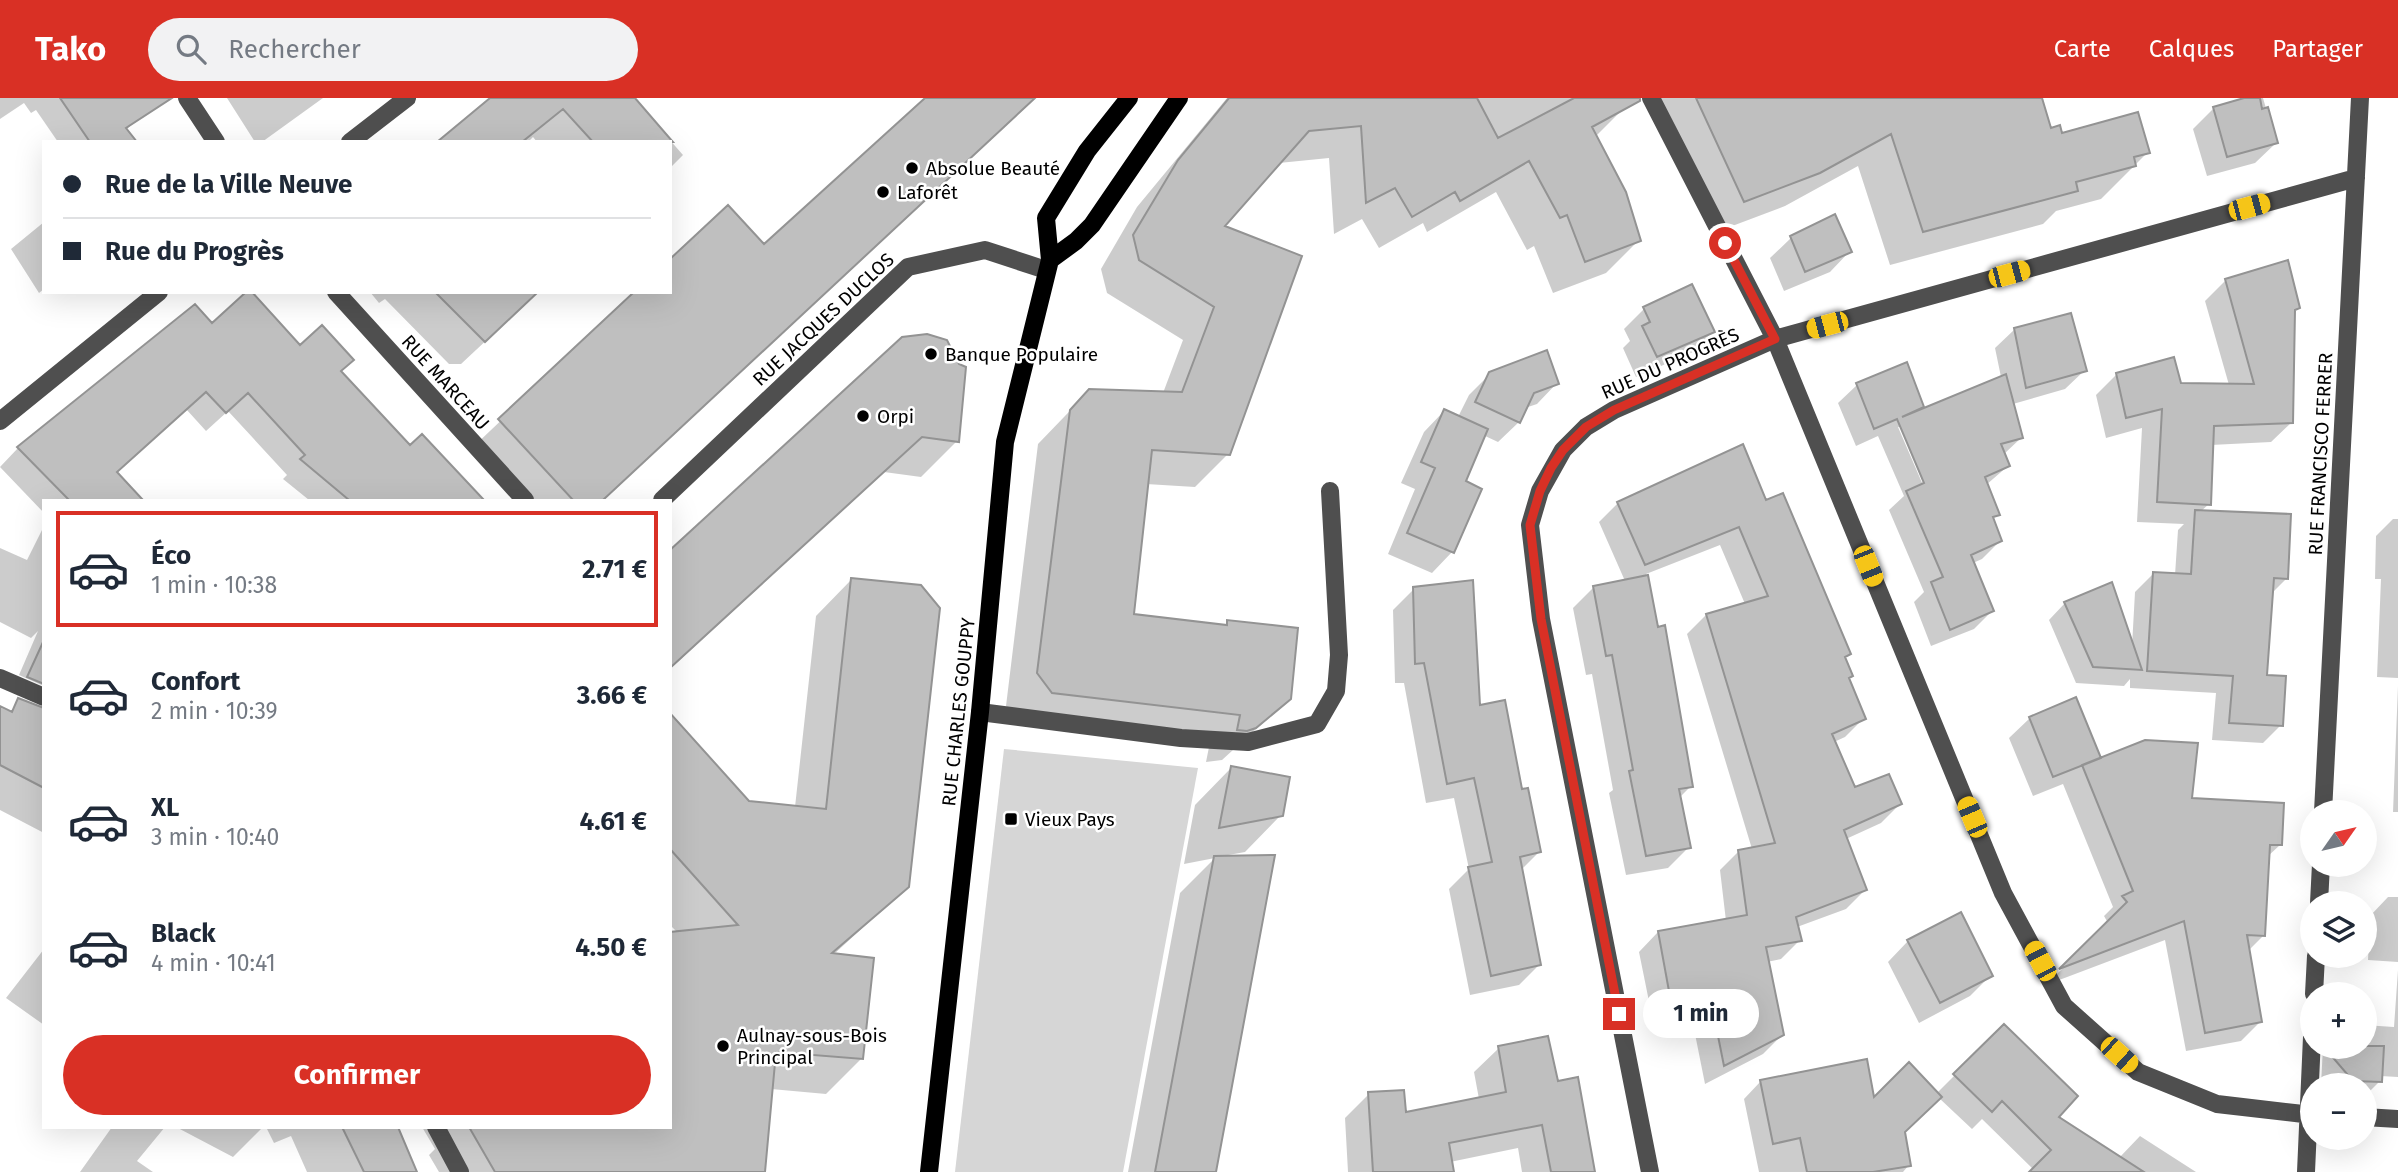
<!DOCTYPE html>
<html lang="fr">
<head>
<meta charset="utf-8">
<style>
  :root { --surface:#fff; --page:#f2f2f3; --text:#1f2937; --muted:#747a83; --line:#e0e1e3; --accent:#d93025 }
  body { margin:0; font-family:"Fira Sans",sans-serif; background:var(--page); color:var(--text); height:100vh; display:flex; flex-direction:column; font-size:26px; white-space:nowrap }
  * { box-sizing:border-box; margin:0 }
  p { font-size:23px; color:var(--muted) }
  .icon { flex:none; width:38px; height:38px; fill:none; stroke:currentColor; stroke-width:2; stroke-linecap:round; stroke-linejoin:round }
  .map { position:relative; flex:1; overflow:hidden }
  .side { position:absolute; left:42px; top:401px; width:630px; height:630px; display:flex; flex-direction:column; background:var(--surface); border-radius:0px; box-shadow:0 7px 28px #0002 }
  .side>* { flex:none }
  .guide { position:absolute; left:42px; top:42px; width:630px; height:154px; border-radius:0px; box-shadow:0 7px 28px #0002; display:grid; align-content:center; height:154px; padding:0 21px; background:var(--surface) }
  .needle { width:46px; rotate:56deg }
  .buttons { position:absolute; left:2300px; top:702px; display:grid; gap:14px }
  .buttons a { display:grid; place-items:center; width:77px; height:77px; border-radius:50%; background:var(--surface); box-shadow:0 7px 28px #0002; font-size:35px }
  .end { position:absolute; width:32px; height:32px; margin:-16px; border:9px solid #d93025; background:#fff; box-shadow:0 0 0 4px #fff }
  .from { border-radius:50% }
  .bubble { position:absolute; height:49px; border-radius:24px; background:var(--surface); box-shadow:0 7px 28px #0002; font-size:23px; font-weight:700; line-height:49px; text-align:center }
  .car { position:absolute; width:21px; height:42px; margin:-21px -10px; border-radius:9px; box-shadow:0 0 5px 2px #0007; background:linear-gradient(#f5c518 24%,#345 0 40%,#f5c518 0 76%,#345 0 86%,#f5c518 0) }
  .guide b { display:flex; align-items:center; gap:24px; height:66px; font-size:26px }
  .guide b+b { border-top:2px solid var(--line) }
  .guide i { width:18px; height:18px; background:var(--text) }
  ul { padding:12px 0 0; list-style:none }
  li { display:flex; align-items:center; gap:21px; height:116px; margin:0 14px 10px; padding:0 7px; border:4px solid transparent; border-radius:0px }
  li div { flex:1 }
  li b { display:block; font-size:26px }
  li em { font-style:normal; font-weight:700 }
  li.selected { border-color:var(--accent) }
  li>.icon { width:63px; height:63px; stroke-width:1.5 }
  .primary-button { display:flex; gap:14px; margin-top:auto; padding:14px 21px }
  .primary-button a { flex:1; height:80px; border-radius:42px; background:var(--accent); color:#fff; font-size:28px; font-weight:700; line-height:80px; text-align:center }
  header { display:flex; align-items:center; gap:42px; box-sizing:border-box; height:98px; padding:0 35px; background:var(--accent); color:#fff }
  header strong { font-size:33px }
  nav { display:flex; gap:38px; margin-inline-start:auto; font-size:24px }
  .search { width:490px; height:63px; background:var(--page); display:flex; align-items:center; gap:18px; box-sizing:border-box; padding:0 24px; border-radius:38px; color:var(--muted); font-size:26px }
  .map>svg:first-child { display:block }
  .green { fill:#d6d6d6 }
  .shadow { fill:#0003; fill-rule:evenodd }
  .building { fill:#bfbfbf; stroke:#939393; stroke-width:2 }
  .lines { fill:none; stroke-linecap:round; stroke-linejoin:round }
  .minor { stroke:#4f4f4f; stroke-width:18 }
  .major { stroke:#000; stroke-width:18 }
  .route { stroke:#d93025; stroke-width:9 }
  .poi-dot { fill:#000; stroke:#fff; stroke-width:2.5 }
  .labels { text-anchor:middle; stroke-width:5; stroke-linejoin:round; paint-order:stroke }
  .poi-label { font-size:19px; fill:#000; stroke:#fff; text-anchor:start }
  .street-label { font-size:19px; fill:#000; stroke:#fff }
</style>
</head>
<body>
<header>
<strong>Tako</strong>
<div class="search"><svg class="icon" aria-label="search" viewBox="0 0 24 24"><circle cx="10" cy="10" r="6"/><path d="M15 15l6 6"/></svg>Rechercher</div>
<nav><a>Carte</a><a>Calques</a><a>Partager</a></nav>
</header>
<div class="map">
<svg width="2398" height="1074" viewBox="0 0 2398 1074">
  <rect width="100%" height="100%" fill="#fff"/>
  <path class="green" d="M1004 651 1198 670 1123 1074H955Z"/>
  <path class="shadow" d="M0 0H125L138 20 126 32 134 44H58L36 12 31 15 24 5 0 21Z
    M227 0H323L262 44H255Z
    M493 0H633L683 57 670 70V44H537L533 39 528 44H439Z
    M928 0H1034L602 402H519L472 350 637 194H670L764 149Z
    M1227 0H1619L1624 10 1595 39 1639 142 1606 175 1553 195 1534 148 1527 152 1496 94 1427 134 1423 125 1379 150 1362 121 1334 136 1329 60 1279 65 1222 129 1228 356 1195 389 1146 386 1132 518 1224 528 1228 524 1289 601 1222 662 1206 664 1209 649 1020 627 1006 608 1038 346 1090 292 1163 295 1183 242 1107 195 1101 171 1137 109Z
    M1648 0H2040L2050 32 2148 54 2101 101 2056 113 2043 126 1890 167 1858 68 1785 108 1711 136Z
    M2250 0H2263L2276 45 2255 65 2207 78 2193 31 2214 10Z
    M44 124V191L39 195 11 151Z
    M1791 140 1850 153 1830 174 1784 193 1770 160Z
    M2226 182 2292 324 2271 344 2211 347 2209 406 2200 414 2286 481 2271 496 2265 579 2281 627 2263 645 2212 642 2216 595 2130 590V581L2124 588 2076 585 2049 522 2065 505 2132 548 2135 494 2153 476 2175 477 2178 432 2184 426 2137 424 2142 330 2106 340 2096 297 2117 276 2180 287H2229L2205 203Z
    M370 194H538L461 266H449L385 201 379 205Z
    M195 209 212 228 300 249 339 274 410 350 422 339 481 402H309L283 381 287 377 228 313 206 333 186 311 116 375 114 402H44V415L0 369 18 350Z
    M1644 211 1713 233 1693 254 1636 279 1623 250 1630 243 1624 231Z
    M2015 231 2085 272 2065 291 2013 306 2022 339 2003 357 2008 368 1986 387 1998 416 1992 422 2000 443 1982 461 1973 465 1992 513 1974 531 1931 548 1914 504 1924 494 1889 412 1904 398 1878 338 1856 348 1838 305 1857 287 1906 267 1922 309 1916 315 2001 279 1995 250ZM1898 329H1902L1929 393 1926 394Z
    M943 242 950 248 957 268V343L921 379 884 374 670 571V454Z
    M1490 276 1557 285 1537 306 1525 310 1519 324 1498 344 1483 337 1463 384 1452 454 1432 475 1388 456 1415 391 1401 385 1424 334 1444 313 1458 319 1469 297Z
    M1618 405H1765L1849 556 1844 560 1848 581 1864 620 1845 639 1834 644 1854 692 1900 706 1881 725 1846 741 1865 792 1846 811 1797 829 1800 842 1781 861 1767 864 1782 937 1763 956 1705 986 1693 926 1655 933 1639 854 1658 834 1726 823 1720 772 1739 753 1752 751 1687 536 1706 517 1745 506 1720 447 1646 476 1691 688 1679 700 1689 749 1668 770 1626 777 1609 695 1613 692 1592 576 1586 577 1573 510 1593 490 1625 483 1599 424Z
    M2393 421H2398V580L2377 579 2381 481H2375L2376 438Z
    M44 428V588L19 577 38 533 31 540 0 524V450L27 462Z
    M851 482 908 788 833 857 862 960 826 996 771 991 763 1074H439L429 1057 435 1051 422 1029H670L678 835 670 827V618L748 704 795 709 816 518Z
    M1414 491 1520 693 1539 754 1521 772 1540 866 1519 887 1470 897 1449 791 1469 771 1454 700 1426 705 1404 585H1395L1393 512Z
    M2398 588V714H2393Z
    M0 610 44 632V735L0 712Z
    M2030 620 2100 662 2191 701 2280 747 2267 759 2263 838 2248 853 2260 924 2241 943 2186 953 2165 842 2046 887 2108 825 2104 818 2113 809 2063 686 2033 698 2009 640Z
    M1231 670 1281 717 1245 754 1223 758 1215 1074H1128L1180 795 1215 760 1184 766 1195 707Z
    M2388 799H2398V864L2368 862 2370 818Z
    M1908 843 1991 877 1970 898 1919 925 1888 864Z
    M44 851V927L6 900Z
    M2398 872V979L2380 978V983L2364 999V987H2321L2323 948H2364V927L2394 929Z
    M2004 928 2056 1019 2119 1060 2140 1038 2196 1074H2032L2034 1072 1982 1021 1972 1031 1939 1000 1904 1034 1909 1067 1903 1074H1759L1744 1001 1761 983 1873 1002 1936 996Z
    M1499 950 1557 985 1594 1074H1522L1518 1050 1450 1064 1452 1074H1348L1345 1020 1369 996 1404 1016 1479 1001 1474 974Z
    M112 1029H165L137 1063 153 1074H80Z
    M176 1029H263L233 1059Z
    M266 1029H396L415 1074H307L291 1038 274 1045Z"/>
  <path class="building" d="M60 0H172L126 30 137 44H90Z
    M490 0H635L673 44H593L563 11 522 44H437Z
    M925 0H1035L603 402H573L498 321 634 194H670V161L728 107 764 146Z
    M1229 0H1477L1498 40 1574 0H1640V3L1592 29 1626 94 1641 143 1585 164 1567 117 1560 120 1529 63 1460 103 1455 94 1412 119 1395 90 1366 105 1361 28 1309 33 1225 128 1302 158 1230 357 1152 352 1134 516 1227 527V522L1298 530 1291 601 1256 630 1247 633 1237 632 1240 617 1052 595 1037 575 1070 312 1089 291 1182 294 1214 209 1139 162 1133 137 1178 62Z
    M1696 0H2042L2051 30 2060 27 2062 35 2138 14 2150 55 2134 59 2136 68 2076 84 2078 93 1923 134 1891 36 1820 75 1744 104Z
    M2244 0H2260L2262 11 2268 9 2278 45 2227 59 2213 9Z
    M1835 116 1852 154 1805 174 1790 138Z
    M2288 162 2300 210 2295 212 2293 325 2214 328 2211 407 2157 404 2162 311 2126 320 2116 275 2174 259 2181 285 2254 286 2225 181Z
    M1692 186 1715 234 1657 259 1642 228 1650 224 1643 209Z
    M246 194H252L300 247 322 227 354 262 341 273 410 347 422 336 484 402H349L300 361 305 357 248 295 226 315 206 294 117 374 143 402H69L17 349 195 206 212 225Z
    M435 194H538L485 244Z
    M2071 215 2087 273 2026 290 2014 230Z
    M927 236 947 242 959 266 966 269 959 344 922 339 670 570V452L902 239Z
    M1547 252 1559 286 1534 295 1520 325 1475 304 1489 274Z
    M1907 264 1924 309 1902 319 2006 276 2023 340 2001 346 2010 368 1985 379 2000 417 1993 419 2002 443 1971 457 1994 513 1950 532 1931 484 1943 479 1906 393 1924 385 1897 321 1874 331 1856 285Z
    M1444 311 1488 331 1466 383 1482 391 1454 455 1407 435 1435 370 1421 364Z
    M1743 346 1766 402 1783 395 1851 556 1845 559 1853 578 1849 580 1866 621 1832 636 1855 689 1889 676 1902 706 1844 732 1867 792 1796 819 1802 843 1766 849 1784 937 1724 968 1712 908 1673 915 1658 833 1747 817 1738 752 1775 745 1706 516 1768 498 1739 429 1645 467 1617 404Z
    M2195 412 2291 416 2288 481 2274 480 2267 577 2286 578 2283 628 2229 625 2233 578 2147 573 2153 474 2191 476Z
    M1648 477 1658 529 1665 527 1693 689 1679 691 1691 750 1646 758 1629 673 1633 672 1612 557 1606 558 1593 488Z
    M851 480 921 487 940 510 909 789 832 855 874 860 863 961 776 954 765 1074H495L469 1029H670V834L738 827 670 751V615L749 703 826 711Z
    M1473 482 1480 607 1505 602 1522 691 1528 690 1541 754 1520 759 1541 867 1491 878 1468 769 1492 764 1474 680 1447 686 1424 565 1415 566 1413 489Z
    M2112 484 2142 572 2093 569 2064 504Z
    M44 542V586L27 579Z
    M2076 599 2101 660 2053 679 2029 619Z
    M18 600 44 610V690L0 667V608L12 614Z
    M2145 642 2198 645 2192 700 2284 705 2282 747H2270L2265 838 2247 837 2262 924 2205 935 2184 823 2059 871 2127 804 2122 798 2133 793 2082 667Z
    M1231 668 1290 679 1283 718 1219 730Z
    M1275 757 1216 1074H1155L1214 758Z
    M1961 814 1993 878 1940 905 1907 842Z
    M2004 926 2078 998 2059 1019 2144 1074H2029L2051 1052 2002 1003 1992 1014 1953 976Z
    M1548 938 1558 983 1578 979 1595 1074H1551L1542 1027 1449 1045 1454 1074H1373L1368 994 1404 992 1406 1014 1506 994 1498 948Z
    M2323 948H2384L2382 984 2353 983Z
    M1867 961 1874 999 1909 964 1942 999 1905 1034 1911 1068 1873 1074H1807L1800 1040 1773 1046 1760 982Z
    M342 1029H398L417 1074H364Z"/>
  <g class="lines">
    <path class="minor" d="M187 0 216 44
      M1651 0 1775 241 2003 795 2064 908 2138 974 2217 1006 2312 1017
      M350 44 407 0
      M336 194 525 402
      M0 323 159 194
      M662 402 908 169 985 152 1046 172
      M0 580 44 599
      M980 614 1181 640 1248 644 1317 626 1336 593 1339 557 1330 393
      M2323 714 2360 0
      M2319 805 2321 766
      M2314 896 2316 858
      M2364 1019 2398 1021
      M436 1029 460 1074
      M1650 1074 1541 521 1530 427 1540 393 1563 352 1586 329 1614 312 1775 241 2356 80
      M2306 1074 2312 939"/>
    <path class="major" d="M1050 162 1076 143 1092 127 1179 0
      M929 1074 980 614 1005 344 1050 162 1046 120 1087 53 1129 0"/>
  </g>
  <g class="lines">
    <path class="route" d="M1619 916 1541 521 1530 427 1540 393 1551 370 1563 352 1586 329 1614 312 1775 241 1725 145"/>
  </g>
  <g class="poi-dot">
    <circle cx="912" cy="70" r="7"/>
    <circle cx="883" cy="94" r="7"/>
    <circle cx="931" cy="256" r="7"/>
    <circle cx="863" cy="318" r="7"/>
    <rect x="1004" y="714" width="14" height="14" rx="3.5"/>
    <circle cx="723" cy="948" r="7"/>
  </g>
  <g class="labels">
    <g class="poi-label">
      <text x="926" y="77">Absolue Beauté</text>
      <text x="897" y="101">Laforêt</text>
      <text x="945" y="263">Banque Populaire</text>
      <text x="877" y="325">Orpi</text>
      <text x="1025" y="728">Vieux Pays</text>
      <text x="737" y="944">Aulnay-sous-Bois<tspan x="737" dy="22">Principal</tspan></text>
    </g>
    <g class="street-label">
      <text transform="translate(823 221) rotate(-43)" y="7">RUE JACQUES DUCLOS</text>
      <text transform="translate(1670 265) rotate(-24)" y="7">RUE DU PROGRÈS</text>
      <text transform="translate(446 284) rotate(48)" y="7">RUE MARCEAU</text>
      <text transform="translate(2320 356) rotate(-87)" y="7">RUE FRANCISCO FERRER</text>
      <text transform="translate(958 614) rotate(-84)" y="7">RUE CHARLES GOUPPY</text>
    </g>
  </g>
</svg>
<div class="buttons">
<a><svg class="needle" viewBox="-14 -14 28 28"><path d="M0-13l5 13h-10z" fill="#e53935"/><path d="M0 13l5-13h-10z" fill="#747a83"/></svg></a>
<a><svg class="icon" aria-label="layers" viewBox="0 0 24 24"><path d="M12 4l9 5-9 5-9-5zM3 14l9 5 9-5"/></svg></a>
<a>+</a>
<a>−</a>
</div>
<i class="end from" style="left:1725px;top:145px"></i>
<i class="end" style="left:1619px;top:916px"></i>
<div class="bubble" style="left:1643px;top:891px;width:116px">1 min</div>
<i class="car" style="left:2249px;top:109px;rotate:75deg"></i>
<i class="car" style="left:2009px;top:176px;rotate:75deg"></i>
<i class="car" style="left:1827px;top:227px;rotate:255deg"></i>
<i class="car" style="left:1868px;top:468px;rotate:158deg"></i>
<i class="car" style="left:1972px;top:719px;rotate:337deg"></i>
<i class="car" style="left:2040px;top:863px;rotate:332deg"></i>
<i class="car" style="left:2119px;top:957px;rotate:132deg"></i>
<div class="guide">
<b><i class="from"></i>Rue de la Ville Neuve</b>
<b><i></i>Rue du Progrès</b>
</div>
<section class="side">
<ul>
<li class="selected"><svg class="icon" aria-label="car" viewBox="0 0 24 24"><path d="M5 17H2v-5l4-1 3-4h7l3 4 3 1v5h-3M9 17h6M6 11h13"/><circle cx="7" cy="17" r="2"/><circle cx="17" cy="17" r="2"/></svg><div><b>Éco</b><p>1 min · 10:38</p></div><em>2.71 €</em></li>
<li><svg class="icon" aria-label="car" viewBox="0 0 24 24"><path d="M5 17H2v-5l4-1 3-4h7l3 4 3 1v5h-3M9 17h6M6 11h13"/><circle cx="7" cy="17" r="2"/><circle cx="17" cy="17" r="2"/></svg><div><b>Confort</b><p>2 min · 10:39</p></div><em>3.66 €</em></li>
<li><svg class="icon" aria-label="car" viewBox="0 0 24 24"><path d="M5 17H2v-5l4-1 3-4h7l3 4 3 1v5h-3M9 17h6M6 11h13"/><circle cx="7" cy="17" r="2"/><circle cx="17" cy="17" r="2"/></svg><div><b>XL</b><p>3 min · 10:40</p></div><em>4.61 €</em></li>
<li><svg class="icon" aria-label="car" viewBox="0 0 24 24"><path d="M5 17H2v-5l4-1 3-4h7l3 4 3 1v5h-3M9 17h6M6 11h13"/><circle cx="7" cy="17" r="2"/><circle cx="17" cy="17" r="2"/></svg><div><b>Black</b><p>4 min · 10:41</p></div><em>4.50 €</em></li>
</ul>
<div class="primary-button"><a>Confirmer</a></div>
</section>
</div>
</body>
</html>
